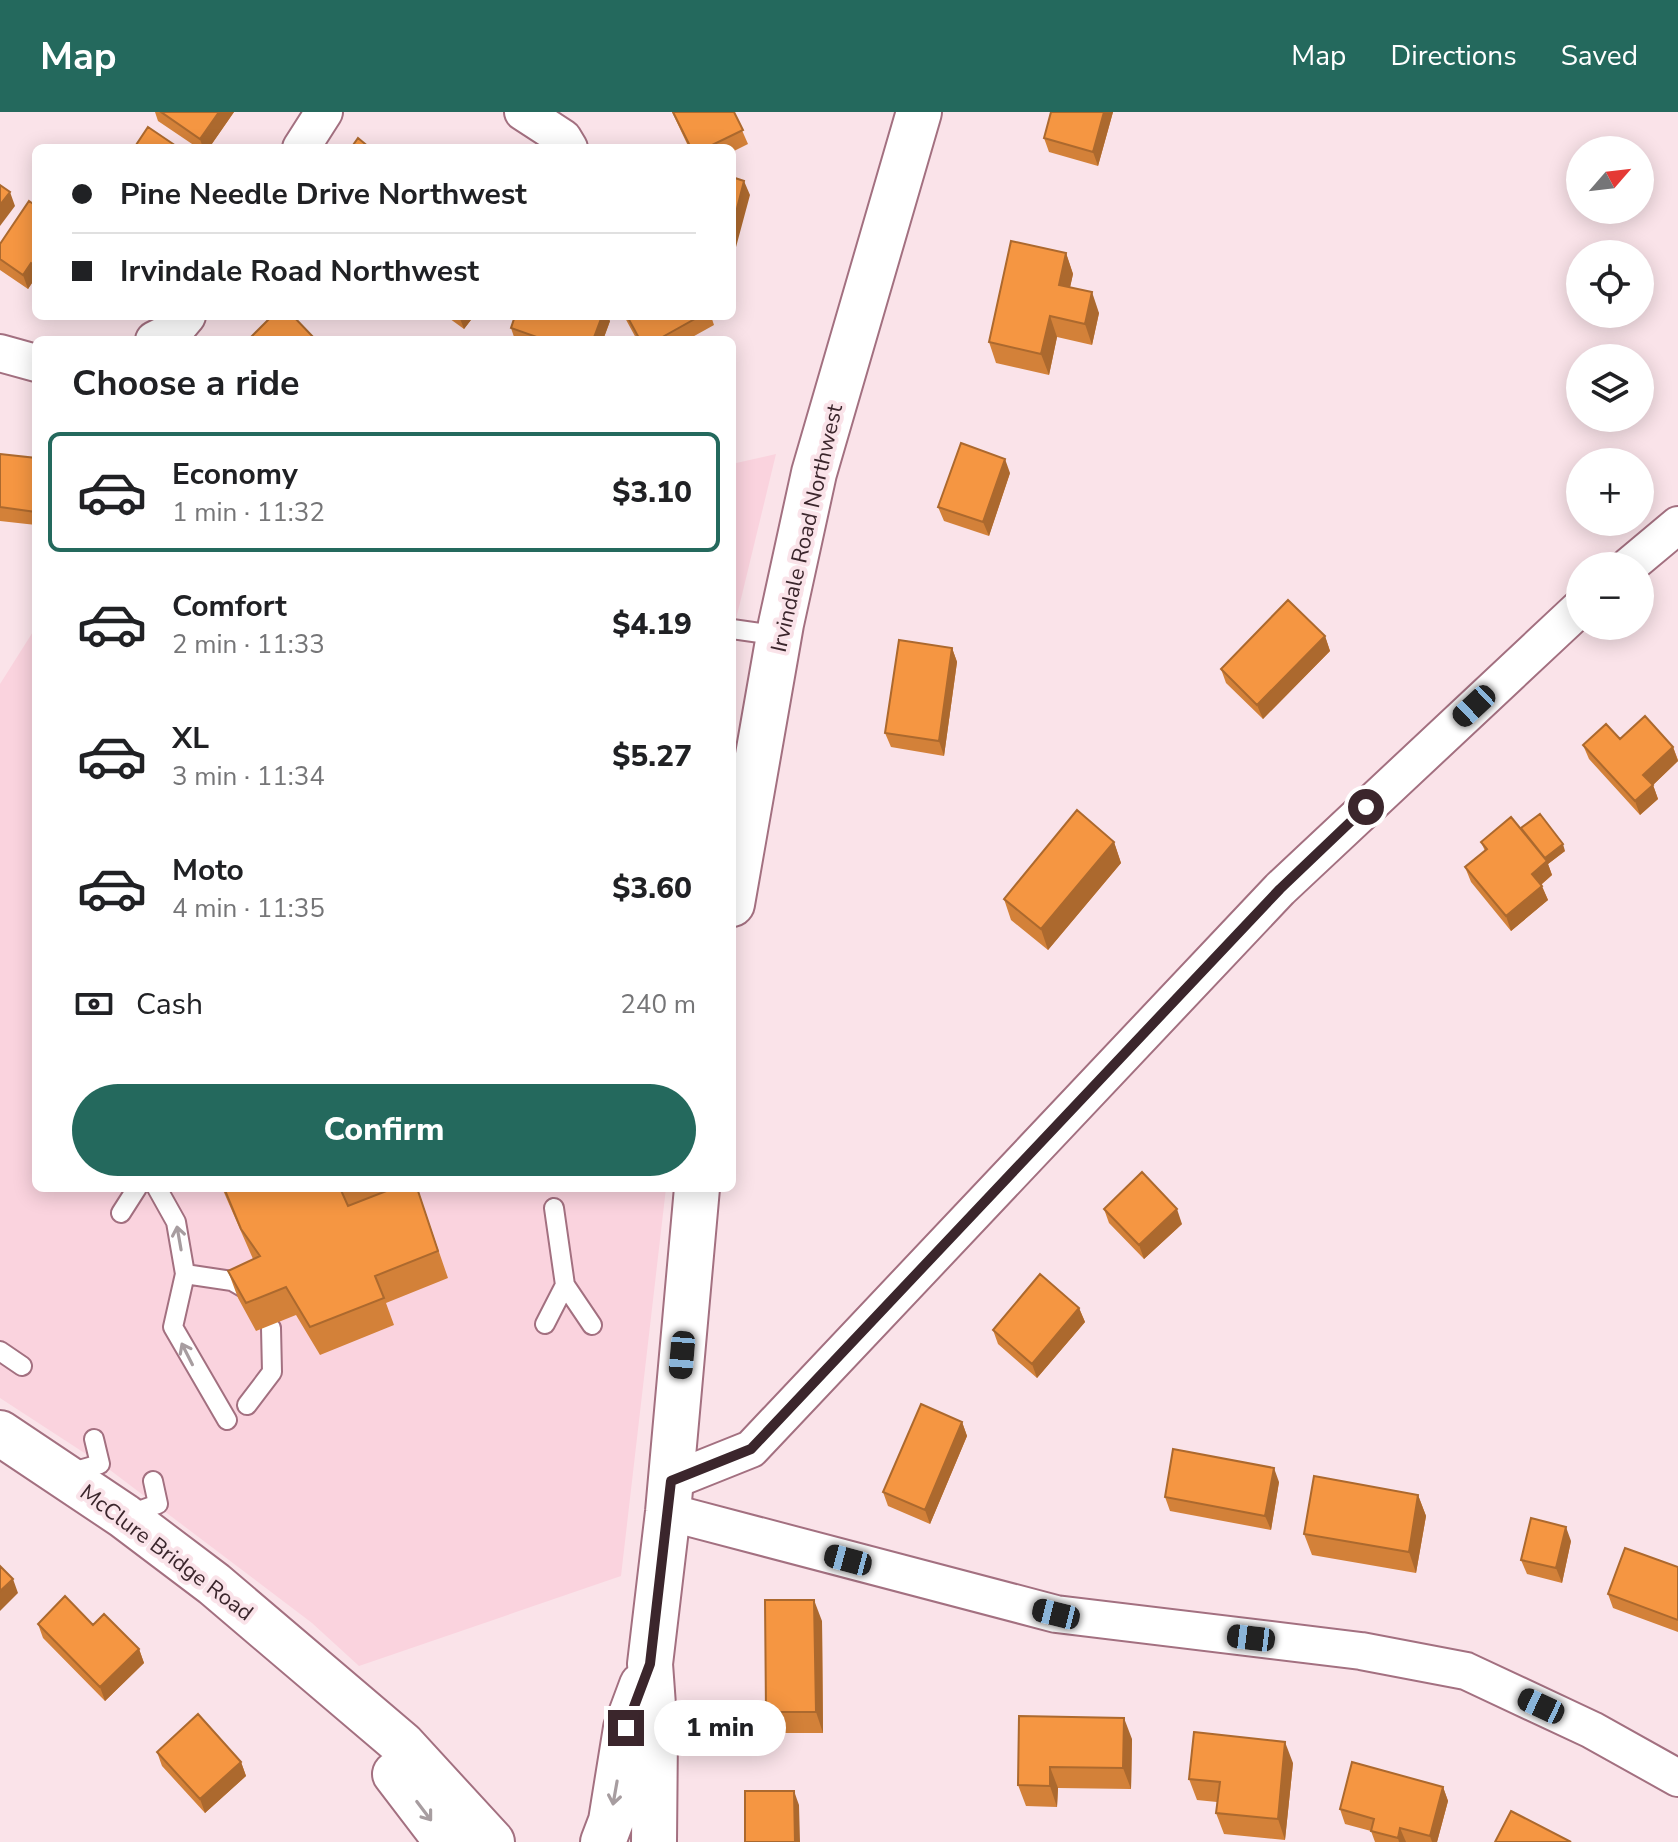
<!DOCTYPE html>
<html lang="en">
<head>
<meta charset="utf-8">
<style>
  :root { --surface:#fff; --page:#f6f6f6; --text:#202124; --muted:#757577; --line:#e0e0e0; --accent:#24695d }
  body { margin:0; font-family:"Nunito Sans",sans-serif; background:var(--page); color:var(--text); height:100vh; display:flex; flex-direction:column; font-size:30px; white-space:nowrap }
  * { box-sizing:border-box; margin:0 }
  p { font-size:26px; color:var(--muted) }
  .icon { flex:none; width:44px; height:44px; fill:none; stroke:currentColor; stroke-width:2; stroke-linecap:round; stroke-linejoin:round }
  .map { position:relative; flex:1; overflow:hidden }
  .sheet { position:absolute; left:32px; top:224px; width:704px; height:856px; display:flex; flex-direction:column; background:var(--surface); border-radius:12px; box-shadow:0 4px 20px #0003 }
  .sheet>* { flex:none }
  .banner { position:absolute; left:32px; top:32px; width:704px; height:176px; border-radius:12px; box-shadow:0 4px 20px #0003; display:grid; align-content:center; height:176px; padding:0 40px; background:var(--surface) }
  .needle { width:52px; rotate:62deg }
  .buttons { position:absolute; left:1566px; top:24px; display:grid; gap:16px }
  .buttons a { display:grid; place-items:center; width:88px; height:88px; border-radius:50%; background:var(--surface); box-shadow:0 4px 20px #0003; font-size:40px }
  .end { position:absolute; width:36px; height:36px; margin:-18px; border:10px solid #3b262c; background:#fff; box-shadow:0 0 0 4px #fff }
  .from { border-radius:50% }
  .bubble { position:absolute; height:56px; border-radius:28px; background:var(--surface); box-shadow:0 4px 20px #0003; font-size:26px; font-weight:800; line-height:56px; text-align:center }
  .car { position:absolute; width:24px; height:48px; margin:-24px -12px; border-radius:10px; box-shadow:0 0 6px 2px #0007; background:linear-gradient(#222 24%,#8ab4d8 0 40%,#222 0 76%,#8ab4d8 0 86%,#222 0) }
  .banner b { display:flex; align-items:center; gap:28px; height:76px; font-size:30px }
  .banner b+b { border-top:2px solid var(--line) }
  .banner i { width:20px; height:20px; background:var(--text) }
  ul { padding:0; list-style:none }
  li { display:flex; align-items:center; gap:24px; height:120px; margin:0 16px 12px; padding:0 24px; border:4px solid transparent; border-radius:12px }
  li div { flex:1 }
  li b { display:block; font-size:30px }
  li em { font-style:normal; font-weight:800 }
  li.selected { border-color:var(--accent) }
  li>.icon { width:72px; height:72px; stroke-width:1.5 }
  h2 { padding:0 40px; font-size:36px; line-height:96px }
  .pay { display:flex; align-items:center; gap:20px; height:88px; padding:0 40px; font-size:30px }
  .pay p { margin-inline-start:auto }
  .action { display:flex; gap:16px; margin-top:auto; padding:16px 40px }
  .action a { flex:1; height:92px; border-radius:48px; background:var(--accent); color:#fff; font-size:32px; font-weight:800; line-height:92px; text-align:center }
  header { display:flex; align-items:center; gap:48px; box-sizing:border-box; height:112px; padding:0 40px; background:var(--accent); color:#fff }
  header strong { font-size:38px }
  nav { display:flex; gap:44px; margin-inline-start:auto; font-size:28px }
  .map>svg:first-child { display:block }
  .built { fill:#fad3de }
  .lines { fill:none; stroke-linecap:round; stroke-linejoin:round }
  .lane-casing { stroke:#a37080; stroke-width:22 }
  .street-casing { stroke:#a37080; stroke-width:40 }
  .secondary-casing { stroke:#a37080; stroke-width:48 }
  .lane { stroke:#fff; stroke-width:18 }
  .street { stroke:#fff; stroke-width:36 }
  .secondary { stroke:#fff; stroke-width:44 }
  .wall { fill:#d38139 }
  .shaded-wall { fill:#ac692e }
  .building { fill:#f59642; stroke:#ac692e; stroke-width:2 }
  .oneway { stroke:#a79da0 }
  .route { stroke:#3b262c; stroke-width:10 }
  .labels { text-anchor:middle; stroke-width:8; stroke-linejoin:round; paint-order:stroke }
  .street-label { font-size:22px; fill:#3b262c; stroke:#fae3e9 }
</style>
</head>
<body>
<header>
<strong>Map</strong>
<nav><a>Map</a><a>Directions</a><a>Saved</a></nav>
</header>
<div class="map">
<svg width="1678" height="1730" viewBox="0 0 1678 1730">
  <rect width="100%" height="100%" fill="#fae3e9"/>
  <path class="built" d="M776 342 732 524V352Z
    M36 515V1076H666L621 1464 359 1554 312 1511 106 1355 0 1286V572Z"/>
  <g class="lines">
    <g class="lane-casing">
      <path id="lane" d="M732 517 760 521 778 514
        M157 1076 176 1110 185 1162 232 1169 251 1180
        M554 1096 565 1173 592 1213
        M121 1101 137 1076
        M185 1162 173 1215 227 1308
        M545 1212 565 1173
        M0 1239 22 1254
        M247 1293 272 1260 271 1216
        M69 1361 100 1352 94 1327
        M127 1403 158 1392 153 1369"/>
    </g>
    <g class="street-casing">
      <path id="street" d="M523 0 563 26 569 36
        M301 36 324 0
        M154 228 176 217 187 204
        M0 241 36 251
        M1629 454 1678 413
        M671 1369 751 1337 1280 777 1580 496
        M668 1400 1056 1502 1361 1539 1466 1559 1592 1618 1678 1666"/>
    </g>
    <g class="secondary-casing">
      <path id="secondary" d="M732 792 781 512 814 361 919 0
        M0 1321 124 1404 214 1472 402 1632 492 1730
        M395 1662 447 1730
        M603 1730 611 1709 626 1616 642 1573
        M654 1730 655 1621 650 1552 668 1400 697 1076"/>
    </g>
    <use href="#lane" class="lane"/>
    <use href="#street" class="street"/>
    <use href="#secondary" class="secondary"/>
  </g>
  <path class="wall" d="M155 0H234L209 36H198L158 9Z
    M672 0H734L748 32 732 40V36H689Z
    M1051 0H1113L1098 54 1049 40 1044 26Z
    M36 94V165L28 177 0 158V132Z
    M1066 141 1073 162 1070 175 1099 201 1092 233 1057 225 1049 263 996 251 989 230Z
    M446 204H474L464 217Z
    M624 204H711L714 213 687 228H637Z
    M610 209 603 228H515L511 216Z
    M0 342 36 346V413L0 409Z
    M1010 361 989 424 944 409 938 395Z
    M1325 524 1330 539 1263 607 1226 571 1221 557Z
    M952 536 957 550 944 644 891 635 885 621Z
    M1620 627 1673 635 1678 648V649L1653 673 1658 687 1640 703 1589 647 1583 633Z
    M1522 719 1565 739 1548 752 1552 763 1541 773 1548 788 1511 819 1471 770 1465 755 1485 739 1481 730Z
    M1114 730 1121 751 1048 838 1011 808 1004 787Z
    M222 1076H417L448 1166 386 1191 394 1213 320 1243 296 1203 256 1219 238 1186 228 1159 253 1147Z
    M1104 1097 1182 1112 1144 1147 1109 1111Z
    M1079 1196 1085 1210 1037 1266 998 1232 993 1218Z
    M962 1310 967 1324 930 1412 888 1394 883 1380Z
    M1279 1370 1271 1418 1170 1399 1165 1385Z
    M1418 1383 1426 1404 1416 1461 1312 1443 1304 1422Z
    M1571 1429 1562 1471 1527 1462 1521 1448Z
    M1678 1455V1520L1613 1496 1608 1482Z
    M822 1509 823 1621H774L766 1600Z
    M38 1512 93 1513 139 1537 144 1551 105 1589 43 1526Z
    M1019 1604 1132 1627 1131 1677 1058 1676 1057 1695 1026 1694 1018 1673Z
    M157 1640 241 1650 246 1664 205 1701 162 1654Z
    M1293 1651 1285 1728 1224 1722 1216 1701 1217 1690 1197 1688 1189 1667Z
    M1443 1675 1448 1689 1437 1730H1375L1371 1719 1345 1712 1340 1697Z"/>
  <path class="shaded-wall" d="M219 0H234L209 36H203L200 27Z
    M1104 0H1113L1098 54 1093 40Z
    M744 69 750 83 732 150V116Z
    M10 80 15 94 0 114V93Z
    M1066 141 1073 162 1066 194 1059 173Z
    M31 151 36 165 28 177 23 163Z
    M1092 180 1099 201 1092 233 1085 212Z
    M459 204H474L464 217Z
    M602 204H608L610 209 603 228H593Z
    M1050 204 1057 225 1049 263 1041 242Z
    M1005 347 1010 361 989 424 983 410Z
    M1325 524 1330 539 1263 607 1257 593Z
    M952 536 957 550 944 644 939 629Z
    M1673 635 1678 649 1653 673 1658 687 1640 703 1635 689 1643 663Z
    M1114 730 1121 751 1048 838 1041 817Z
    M1563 732 1565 739 1548 752 1552 763 1537 776 1532 762 1544 747Z
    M1542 774 1548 788 1511 819 1506 804Z
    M1177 1097 1182 1112 1144 1147 1139 1133Z
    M1079 1196 1085 1210 1037 1266 1032 1252Z
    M962 1310 967 1324 930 1412 925 1398Z
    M1274 1356 1279 1370 1271 1418 1265 1404Z
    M1418 1383 1426 1404 1416 1461 1409 1440Z
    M1566 1415 1571 1429 1562 1471 1556 1456Z
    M13 1467 18 1481 0 1499V1479Z
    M814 1488 822 1509 823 1621 816 1600Z
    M139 1537 144 1551 105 1589 100 1575Z
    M1124 1606 1132 1627 1131 1677 1123 1656Z
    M1285 1630 1293 1651 1285 1728 1278 1707Z
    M241 1650 246 1664 205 1701 200 1687Z
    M1050 1655 1058 1676 1057 1695 1050 1674Z
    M1443 1675 1448 1689 1437 1730H1432L1430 1724Z
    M794 1679 799 1693 800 1730H795Z
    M1400 1716 1406 1730H1399L1398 1726Z"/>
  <path class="building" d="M161 0H219L200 27Z
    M673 0H734L743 18 706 36H691Z
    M1051 0H1104L1093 40 1044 26Z
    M148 15 179 36H134Z
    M358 26 370 36H351Z
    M732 65 744 69 732 116Z
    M0 73 10 80 0 93Z
    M29 89 36 94V154L31 151 23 163 0 147V132Z
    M1011 129 1066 141 1059 173 1092 180 1085 212 1050 204 1041 242 989 230Z
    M272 204H293L316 228H248Z
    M515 204H602L593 228H545L511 216Z
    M627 204H700L657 228H640Z
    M961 331 1005 347 983 410 938 395Z
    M0 342 36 346V400L0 395Z
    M1288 488 1325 524 1257 593 1221 557Z
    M899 528 952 536 939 629 885 621Z
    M1645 604 1673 635 1643 663 1653 673 1635 689 1583 633 1606 612 1620 627Z
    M1077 698 1114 730 1041 817 1004 787Z
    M1540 702 1563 732 1545 746 1521 716Z
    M1511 705 1547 749 1532 762 1542 774 1506 804 1465 755 1487 737 1481 730Z
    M1142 1060 1177 1097 1139 1133 1104 1097Z
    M224 1076H340L348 1094 394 1076H417L438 1139 375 1164 384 1186 310 1215 286 1175 246 1191 228 1159 260 1144 241 1117Z
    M1040 1162 1079 1196 1032 1252 993 1218Z
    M921 1292 962 1310 925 1398 883 1380Z
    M1173 1337 1274 1356 1265 1404 1165 1385Z
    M1314 1364 1418 1383 1409 1440 1304 1422Z
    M1531 1406 1566 1415 1556 1456 1521 1448Z
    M1625 1436 1678 1455V1508L1608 1482Z
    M0 1454 13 1467 0 1479Z
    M65 1484 93 1513 104 1502 139 1537 100 1575 38 1512Z
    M765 1488H814L816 1600H766Z
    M198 1602 241 1650 200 1687 157 1640Z
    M1019 1604 1124 1606 1123 1656 1050 1655V1674L1018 1673Z
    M1194 1620 1285 1630 1278 1707 1216 1701 1220 1670 1189 1667Z
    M1352 1650 1443 1675 1430 1724 1400 1716 1398 1726 1371 1719 1374 1707 1340 1697Z
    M745 1679H794L795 1730H745Z
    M1511 1699 1571 1730H1495Z"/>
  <defs><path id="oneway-shaft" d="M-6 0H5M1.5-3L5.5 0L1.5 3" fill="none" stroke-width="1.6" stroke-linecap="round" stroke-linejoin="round" transform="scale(2)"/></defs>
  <g class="oneway">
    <use href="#oneway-shaft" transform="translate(179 1126) rotate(-100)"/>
    <use href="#oneway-shaft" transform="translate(187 1242) rotate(-117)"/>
    <use href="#oneway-shaft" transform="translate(615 1681) rotate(100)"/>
    <use href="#oneway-shaft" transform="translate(424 1699) rotate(53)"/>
  </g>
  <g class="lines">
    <path class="route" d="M626 1616 650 1552 671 1369 751 1337 1280 777 1366 695"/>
  </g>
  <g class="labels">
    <g class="street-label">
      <text transform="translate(806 416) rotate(-77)" y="8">Irvindale Road Northwest</text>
      <text transform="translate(167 1440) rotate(37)" y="8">McClure Bridge Road</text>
    </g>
  </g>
</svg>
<div class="buttons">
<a><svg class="needle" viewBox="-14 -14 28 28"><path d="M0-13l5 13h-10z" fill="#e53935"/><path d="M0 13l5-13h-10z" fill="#757577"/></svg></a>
<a><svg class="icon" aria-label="locate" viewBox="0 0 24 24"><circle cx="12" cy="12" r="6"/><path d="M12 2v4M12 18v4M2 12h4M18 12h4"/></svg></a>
<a><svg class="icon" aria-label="layers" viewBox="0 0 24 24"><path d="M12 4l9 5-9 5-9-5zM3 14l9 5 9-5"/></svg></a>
<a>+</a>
<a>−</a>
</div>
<i class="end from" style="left:1366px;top:695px"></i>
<i class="end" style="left:626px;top:1616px"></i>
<div class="bubble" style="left:654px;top:1588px;width:132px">1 min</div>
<i class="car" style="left:1474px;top:594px;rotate:227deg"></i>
<i class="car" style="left:682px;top:1243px;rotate:185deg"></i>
<i class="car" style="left:848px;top:1448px;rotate:285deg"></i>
<i class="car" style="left:1056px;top:1502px;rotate:284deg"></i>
<i class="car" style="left:1251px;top:1526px;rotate:277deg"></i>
<i class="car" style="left:1541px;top:1594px;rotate:295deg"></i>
<div class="banner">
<b><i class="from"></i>Pine Needle Drive Northwest</b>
<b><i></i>Irvindale Road Northwest</b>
</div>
<section class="sheet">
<h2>Choose a ride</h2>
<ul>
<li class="selected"><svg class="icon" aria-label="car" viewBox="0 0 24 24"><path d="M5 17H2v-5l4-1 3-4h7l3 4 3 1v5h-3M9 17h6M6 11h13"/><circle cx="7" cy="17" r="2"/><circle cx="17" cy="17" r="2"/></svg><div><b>Economy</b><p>1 min · 11:32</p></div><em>$3.10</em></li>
<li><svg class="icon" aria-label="car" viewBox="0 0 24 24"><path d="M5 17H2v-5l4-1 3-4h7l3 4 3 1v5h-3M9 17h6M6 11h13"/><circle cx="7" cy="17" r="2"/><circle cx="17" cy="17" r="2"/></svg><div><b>Comfort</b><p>2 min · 11:33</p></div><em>$4.19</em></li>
<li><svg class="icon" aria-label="car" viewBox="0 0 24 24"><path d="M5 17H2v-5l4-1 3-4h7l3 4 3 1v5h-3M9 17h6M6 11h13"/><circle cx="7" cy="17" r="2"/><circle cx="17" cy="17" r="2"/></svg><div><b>XL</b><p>3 min · 11:34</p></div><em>$5.27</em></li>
<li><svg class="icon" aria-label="car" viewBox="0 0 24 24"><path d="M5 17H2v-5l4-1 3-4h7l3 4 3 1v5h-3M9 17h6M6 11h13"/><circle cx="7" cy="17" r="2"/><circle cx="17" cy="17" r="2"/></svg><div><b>Moto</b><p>4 min · 11:35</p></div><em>$3.60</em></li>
</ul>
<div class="pay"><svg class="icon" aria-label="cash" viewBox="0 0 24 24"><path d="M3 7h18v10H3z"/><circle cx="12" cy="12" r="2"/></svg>Cash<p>240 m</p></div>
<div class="action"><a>Confirm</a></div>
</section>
</div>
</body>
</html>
